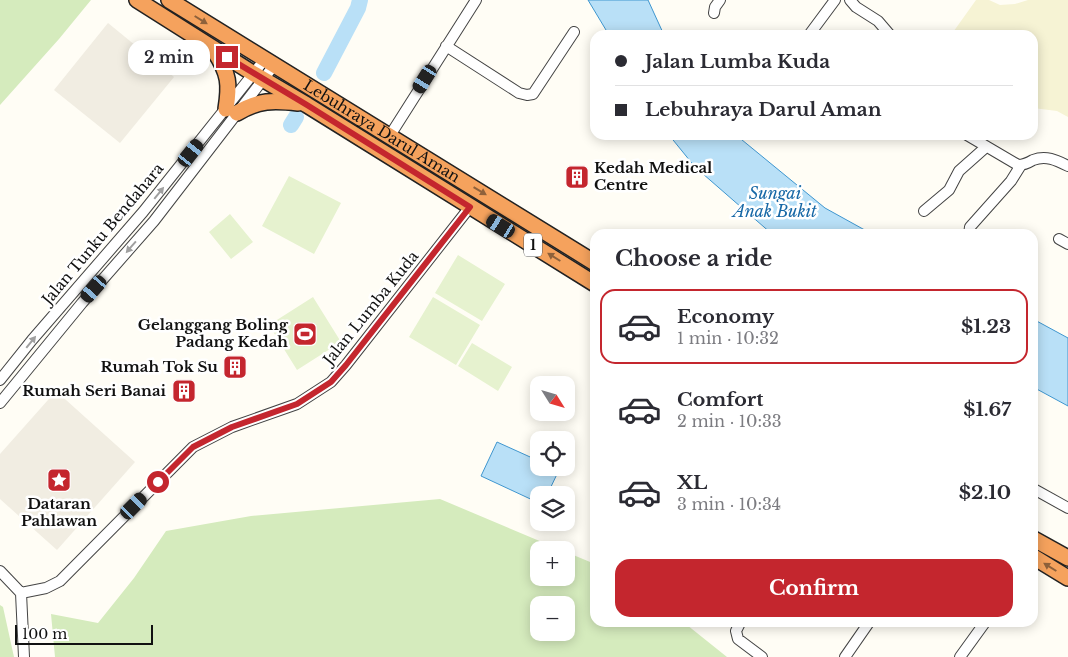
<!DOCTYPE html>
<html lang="en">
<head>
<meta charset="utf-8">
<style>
  :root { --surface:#fff; --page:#f2f2f3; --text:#2b2b33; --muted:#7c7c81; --line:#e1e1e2; --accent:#c4262e }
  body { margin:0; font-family:"Libre Baskerville",serif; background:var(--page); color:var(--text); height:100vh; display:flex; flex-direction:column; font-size:19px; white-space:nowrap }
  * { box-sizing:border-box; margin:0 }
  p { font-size:16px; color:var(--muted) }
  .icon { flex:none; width:28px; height:28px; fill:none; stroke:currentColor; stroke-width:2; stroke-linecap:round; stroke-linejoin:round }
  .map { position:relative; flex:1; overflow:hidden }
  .drawer { position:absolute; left:590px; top:229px; width:448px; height:398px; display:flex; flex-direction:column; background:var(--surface); border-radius:15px; box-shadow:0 2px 12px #0003 }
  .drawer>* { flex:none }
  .banner { position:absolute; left:590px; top:30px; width:448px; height:110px; border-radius:15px; box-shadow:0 2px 12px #0003; display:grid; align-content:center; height:110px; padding:0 25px; background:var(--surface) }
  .needle { width:32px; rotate:127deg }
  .fabs { position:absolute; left:530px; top:376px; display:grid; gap:10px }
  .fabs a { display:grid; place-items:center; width:45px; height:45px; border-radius:10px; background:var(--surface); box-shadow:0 2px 12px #0003; font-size:25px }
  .scale { position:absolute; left:15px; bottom:12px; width:138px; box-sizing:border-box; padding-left:5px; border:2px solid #111; border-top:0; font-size:14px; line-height:18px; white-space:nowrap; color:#111; -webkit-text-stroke:4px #fff; paint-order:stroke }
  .end { position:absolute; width:22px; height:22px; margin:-11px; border:6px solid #c4262e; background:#fff; box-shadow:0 0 0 2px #fff }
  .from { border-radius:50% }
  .bubble { position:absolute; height:35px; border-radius:15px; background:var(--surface); box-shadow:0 2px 12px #0003; font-size:16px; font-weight:700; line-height:35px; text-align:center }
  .car { position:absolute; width:15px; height:30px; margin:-15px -8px; border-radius:6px; box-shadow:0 0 4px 1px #0007; background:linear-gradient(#222 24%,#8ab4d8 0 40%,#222 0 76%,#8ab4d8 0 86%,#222 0) }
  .banner b { display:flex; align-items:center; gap:18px; height:48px; font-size:19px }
  .banner b+b { border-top:1px solid var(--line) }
  .banner i { width:12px; height:12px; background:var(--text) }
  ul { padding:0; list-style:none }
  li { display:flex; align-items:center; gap:15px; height:75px; margin:0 10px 8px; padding:0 15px; border:2px solid transparent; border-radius:15px }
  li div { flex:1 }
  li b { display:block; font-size:19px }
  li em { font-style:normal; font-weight:700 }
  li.active { border-color:var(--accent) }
  li>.icon { width:45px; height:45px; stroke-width:1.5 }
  h2 { padding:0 25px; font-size:22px; line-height:60px }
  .action { display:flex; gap:10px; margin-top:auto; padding:10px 25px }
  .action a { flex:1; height:58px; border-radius:15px; background:var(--accent); color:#fff; font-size:20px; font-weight:700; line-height:58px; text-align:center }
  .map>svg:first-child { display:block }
  .farmland { fill:#f6f3d4 }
  .green { fill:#d5ebbd; fill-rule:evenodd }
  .pitch { fill:#e6f2cf }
  .plaza { fill:#f1ede2 }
  .water { fill:#b9e0f7; stroke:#3f96cf }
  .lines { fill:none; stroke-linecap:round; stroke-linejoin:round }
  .river { stroke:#b9e0f7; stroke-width:16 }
  .minor-casing { stroke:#444; stroke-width:12 }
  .highway-casing { stroke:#222; stroke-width:18 }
  .minor { stroke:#fff; stroke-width:10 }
  .highway { stroke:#f5a25d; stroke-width:15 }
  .oneway { fill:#8e613b }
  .oneway2 { fill:#a0a0a0 }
  .route { stroke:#c4262e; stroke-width:6 }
  .labels { text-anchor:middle; stroke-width:5; stroke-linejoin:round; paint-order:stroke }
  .shield { fill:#fff; stroke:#585858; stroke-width:1 }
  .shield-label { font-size:14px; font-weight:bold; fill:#111 }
  .street-label { font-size:15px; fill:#111; stroke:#fff }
  .poi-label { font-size:15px; font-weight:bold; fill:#111; stroke:#fff; text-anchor:end }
  .water-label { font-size:16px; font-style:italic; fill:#1768a6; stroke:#fff }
</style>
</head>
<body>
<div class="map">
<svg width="1068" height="657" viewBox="0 0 1068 657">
  <rect width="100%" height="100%" fill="#fffdf5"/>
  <path class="farmland" d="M976 0H989L1000 5 1015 4 1028 0H1068V117L1057 111 1033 108 1032 35H951Z"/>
  <path class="green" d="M0 0H91L59 39 0 105Z
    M440 499 561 550H539V578H566V552L595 564V621H682L727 657H55L51 614 98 623 134 578 166 531 251 516ZM539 605H566V632H539Z
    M0 605 3 607 14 657H0Z"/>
  <path class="pitch" d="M289 176 341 203 314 254 262 226Z
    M230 214 253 242 231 259 209 232Z
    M458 255 505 284 482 321 435 293Z
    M313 297 341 342 297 370 269 325Z
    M433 297 480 325 456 365 409 337Z
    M472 343 512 367 498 391 458 366Z"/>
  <path class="plaza" d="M108 23 174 77 120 143 54 90Z
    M56 391 135 462 57 550 0 499V454Z"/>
  <path class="water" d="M588 0H648L664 35H609Z
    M669 135H736L825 208 872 234H772L695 167Z
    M1033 319 1068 338V406L1033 387Z
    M497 442 539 461V468H553L559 470 547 495H539V503L481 476Z"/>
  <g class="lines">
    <path class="river" d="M324 73 358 8 360 0
      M291 125 296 117"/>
    <g class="minor-casing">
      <path id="minor" d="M850 0 856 7 878 21 890 35
        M714 13 715 7 720 0
        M809 35 835 0
        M446 46 519 93 527 95 533 94 574 32
        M967 135 1018 165C1024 165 1028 163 1033 160 1046 155 1056 160 1068 166
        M389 137 476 0
        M924 211 949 190 959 171 986 147
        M969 234 970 227 1011 181 1021 165
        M1059 239 1068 244
        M0 380 32 340 143 212 265 59
        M0 403 82 303 154 221 275 64
        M1032 488 1068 508
        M0 571 21 593
        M21 593 46 588 60 581 193 447 232 427 297 404 331 382 346 365 470 207
        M21 593 24 657
        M741 621 736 631 738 639 762 657
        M845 657 870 621
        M960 657 986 621"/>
    </g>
    <g class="highway-casing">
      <g id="highway">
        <path d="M137 0 254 74 307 105 595 284"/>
        <path id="s1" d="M169 0 595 263"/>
        <path d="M215 52C229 74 230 84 226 109"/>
        <path d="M237 113C259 100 273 100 298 103"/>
        <path d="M1032 538 1068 558"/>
        <path d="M1032 556 1068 578"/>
      </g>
    </g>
    <use href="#minor" class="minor"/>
    <use href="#highway" class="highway"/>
  </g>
  <defs><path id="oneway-solid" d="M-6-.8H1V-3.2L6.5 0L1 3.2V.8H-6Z" transform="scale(1.25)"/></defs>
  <g class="oneway">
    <use href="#oneway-solid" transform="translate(201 20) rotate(32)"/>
    <use href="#oneway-solid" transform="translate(480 191) rotate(31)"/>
    <use href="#oneway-solid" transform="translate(554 257) rotate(-148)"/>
    <use href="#oneway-solid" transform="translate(1050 567) rotate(-148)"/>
  </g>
  <g class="oneway2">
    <use href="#oneway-solid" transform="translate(159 193) rotate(-51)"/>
    <use href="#oneway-solid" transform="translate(131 247) rotate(131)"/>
    <use href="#oneway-solid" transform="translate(31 342) rotate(-51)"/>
  </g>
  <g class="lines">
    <path class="route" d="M158 482 193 447 232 427 297 404 331 382 346 365 470 207 307 105 227 57"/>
  </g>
  <defs>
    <g id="building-square" transform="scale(1.25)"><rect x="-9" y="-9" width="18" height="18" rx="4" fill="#c4262e" stroke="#fff"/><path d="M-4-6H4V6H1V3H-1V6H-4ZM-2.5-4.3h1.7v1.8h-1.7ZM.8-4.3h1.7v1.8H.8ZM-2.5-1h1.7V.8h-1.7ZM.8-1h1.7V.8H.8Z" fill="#fff"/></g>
    <g id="stadium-square" transform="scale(1.25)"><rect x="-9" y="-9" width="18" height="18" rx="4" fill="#c4262e" stroke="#fff"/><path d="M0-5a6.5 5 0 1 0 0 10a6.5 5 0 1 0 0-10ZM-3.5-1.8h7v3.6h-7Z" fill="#fff"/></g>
    <g id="sight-square" transform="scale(1.25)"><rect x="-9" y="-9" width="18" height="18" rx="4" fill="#c4262e" stroke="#fff"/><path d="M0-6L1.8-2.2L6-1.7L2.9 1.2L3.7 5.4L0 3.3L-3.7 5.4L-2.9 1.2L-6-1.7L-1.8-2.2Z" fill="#fff"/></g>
  </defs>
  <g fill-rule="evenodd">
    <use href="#building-square" x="577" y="177"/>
    <use href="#stadium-square" x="305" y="334"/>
    <use href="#building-square" x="235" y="367"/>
    <use href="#building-square" x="184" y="391"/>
    <use href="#sight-square" x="59" y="480"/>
  </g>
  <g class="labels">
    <rect class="shield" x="524" y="233.5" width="18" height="23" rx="4"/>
    <g class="shield-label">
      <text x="533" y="250">1</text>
    </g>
    <g class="street-label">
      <text dy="5" stroke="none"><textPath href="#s1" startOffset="250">Lebuhraya Darul Aman</textPath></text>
      <text transform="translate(103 234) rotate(-50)" y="5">Jalan Tunku Bendahara</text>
      <text transform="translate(371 308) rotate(-51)" y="5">Jalan Lumba Kuda</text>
    </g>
    <g class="poi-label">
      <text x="594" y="173" text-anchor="start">Kedah Medical<tspan x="594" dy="17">Centre</tspan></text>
      <text x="288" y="330">Gelanggang Boling<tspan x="288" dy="17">Padang Kedah</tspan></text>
      <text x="218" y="372">Rumah Tok Su</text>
      <text x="166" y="396">Rumah Seri Banai</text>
      <text x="59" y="509" text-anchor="middle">Dataran<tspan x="59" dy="17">Pahlawan</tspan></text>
    </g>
    <g class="water-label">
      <text x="775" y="199">Sungai<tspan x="775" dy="18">Anak Bukit</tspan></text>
    </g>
  </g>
</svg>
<div class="fabs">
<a><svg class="needle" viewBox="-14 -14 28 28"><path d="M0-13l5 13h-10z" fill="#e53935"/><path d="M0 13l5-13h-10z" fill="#7c7c81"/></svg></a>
<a><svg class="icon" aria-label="locate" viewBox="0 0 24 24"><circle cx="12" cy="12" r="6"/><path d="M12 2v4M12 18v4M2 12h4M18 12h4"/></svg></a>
<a><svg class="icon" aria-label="layers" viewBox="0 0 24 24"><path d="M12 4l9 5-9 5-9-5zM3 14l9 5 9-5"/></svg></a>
<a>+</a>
<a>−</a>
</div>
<div class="scale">100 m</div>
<i class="end from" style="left:158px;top:482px"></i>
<i class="end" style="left:227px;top:57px"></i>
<div class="bubble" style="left:128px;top:40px;width:82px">2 min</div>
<i class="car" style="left:425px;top:79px;rotate:212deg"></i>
<i class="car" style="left:191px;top:153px;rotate:39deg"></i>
<i class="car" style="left:501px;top:226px;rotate:301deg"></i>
<i class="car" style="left:94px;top:289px;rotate:221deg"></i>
<i class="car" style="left:134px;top:506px;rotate:45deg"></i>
<div class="banner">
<b><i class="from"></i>Jalan Lumba Kuda</b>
<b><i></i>Lebuhraya Darul Aman</b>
</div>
<section class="drawer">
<h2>Choose a ride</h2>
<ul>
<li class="active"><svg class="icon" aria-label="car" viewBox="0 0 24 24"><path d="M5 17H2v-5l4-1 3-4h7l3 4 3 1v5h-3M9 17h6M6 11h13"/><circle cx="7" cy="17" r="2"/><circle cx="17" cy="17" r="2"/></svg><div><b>Economy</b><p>1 min · 10:32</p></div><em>$1.23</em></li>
<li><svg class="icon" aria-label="car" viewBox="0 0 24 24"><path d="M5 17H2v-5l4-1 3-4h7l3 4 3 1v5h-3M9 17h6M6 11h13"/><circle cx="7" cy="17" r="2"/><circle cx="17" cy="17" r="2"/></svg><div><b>Comfort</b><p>2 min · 10:33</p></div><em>$1.67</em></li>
<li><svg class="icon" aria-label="car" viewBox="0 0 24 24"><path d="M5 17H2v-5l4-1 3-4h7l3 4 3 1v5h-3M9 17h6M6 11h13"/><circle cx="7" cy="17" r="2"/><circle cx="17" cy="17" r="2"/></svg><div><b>XL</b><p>3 min · 10:34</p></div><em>$2.10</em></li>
</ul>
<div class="action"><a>Confirm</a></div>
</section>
</div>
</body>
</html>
